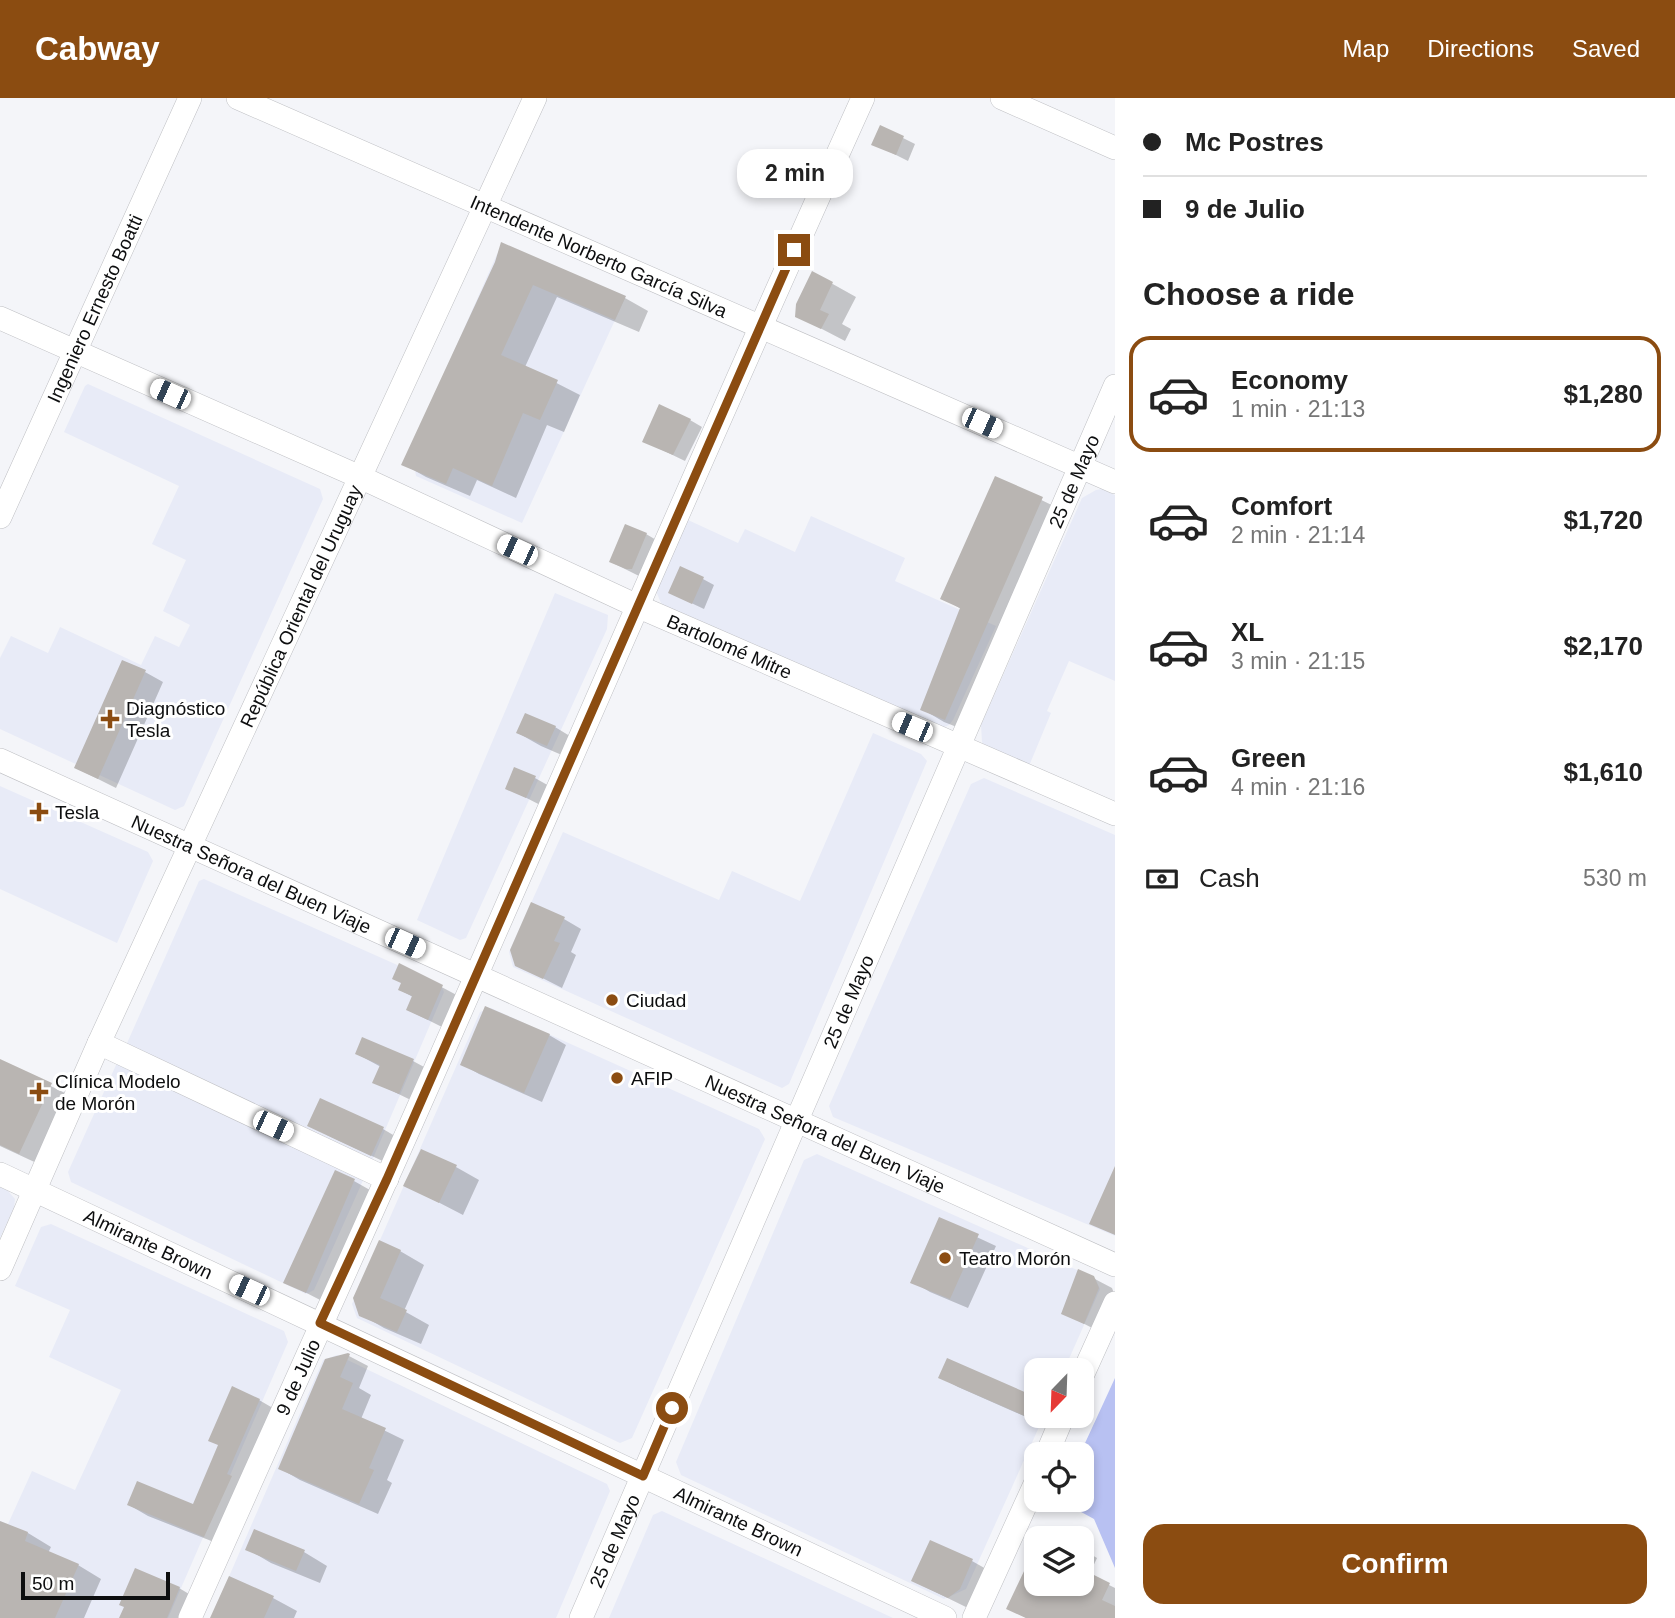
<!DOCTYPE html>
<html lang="en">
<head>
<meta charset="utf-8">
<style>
  :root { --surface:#fff; --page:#f2f2f2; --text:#222; --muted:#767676; --line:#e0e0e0; --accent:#8b4c11 }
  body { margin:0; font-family:Helvetica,sans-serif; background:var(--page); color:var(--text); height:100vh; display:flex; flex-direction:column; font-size:26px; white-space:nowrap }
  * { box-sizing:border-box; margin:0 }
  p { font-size:23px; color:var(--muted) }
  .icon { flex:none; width:38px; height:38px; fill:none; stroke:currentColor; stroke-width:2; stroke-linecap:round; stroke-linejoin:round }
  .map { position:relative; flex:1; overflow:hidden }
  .side { display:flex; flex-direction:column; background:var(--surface); width:560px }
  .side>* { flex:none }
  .banner { display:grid; align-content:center; height:154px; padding:0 28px; background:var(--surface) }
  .needle { width:46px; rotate:203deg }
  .fabs { position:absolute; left:1024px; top:1260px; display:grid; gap:14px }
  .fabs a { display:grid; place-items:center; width:70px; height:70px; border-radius:14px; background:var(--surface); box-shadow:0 4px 10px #0003; font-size:35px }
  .scale { position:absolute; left:21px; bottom:18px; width:149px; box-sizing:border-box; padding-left:7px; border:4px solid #0d0e0f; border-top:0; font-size:19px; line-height:24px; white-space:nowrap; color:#0d0e0f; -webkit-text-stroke:5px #fff; paint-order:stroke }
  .end { position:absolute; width:32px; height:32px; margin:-16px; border:9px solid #8b4c11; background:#fff; box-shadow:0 0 0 4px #fff }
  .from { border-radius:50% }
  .bubble { position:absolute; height:49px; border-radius:21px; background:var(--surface); box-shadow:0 4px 10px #0003; font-size:23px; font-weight:800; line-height:49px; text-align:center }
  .car { position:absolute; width:21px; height:42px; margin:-21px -10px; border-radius:9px; box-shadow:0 0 5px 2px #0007; background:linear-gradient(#fff 24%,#345 0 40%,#fff 0 76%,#345 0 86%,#fff 0) }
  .banner b { display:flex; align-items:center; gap:24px; height:66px; font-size:26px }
  .banner b+b { border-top:2px solid var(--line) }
  .banner i { width:18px; height:18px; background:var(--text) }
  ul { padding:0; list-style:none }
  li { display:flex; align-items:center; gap:21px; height:116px; margin:0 14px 10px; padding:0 14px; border:4px solid transparent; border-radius:21px }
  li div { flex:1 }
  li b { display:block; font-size:26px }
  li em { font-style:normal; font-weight:800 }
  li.current { border-color:var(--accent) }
  li>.icon { width:63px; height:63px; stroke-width:1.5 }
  h2 { padding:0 28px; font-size:32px; line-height:84px }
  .pay { display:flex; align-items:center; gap:18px; height:77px; padding:0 28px; font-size:26px }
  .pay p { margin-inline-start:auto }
  .cta { display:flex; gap:14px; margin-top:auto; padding:14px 28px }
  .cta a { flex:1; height:80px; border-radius:21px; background:var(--accent); color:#fff; font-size:28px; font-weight:800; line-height:80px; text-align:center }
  header { display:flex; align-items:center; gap:42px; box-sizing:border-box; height:98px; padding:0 35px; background:var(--accent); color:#fff }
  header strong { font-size:33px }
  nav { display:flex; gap:38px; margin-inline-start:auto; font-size:24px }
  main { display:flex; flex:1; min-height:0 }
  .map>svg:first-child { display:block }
  .built { fill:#e8ebf7 }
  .green { fill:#b8c1f2 }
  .shadow { fill:#0003 }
  .building { fill:#b9b5b2 }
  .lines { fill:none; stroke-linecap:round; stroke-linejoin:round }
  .minor-casing { stroke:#bebfc3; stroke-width:24 }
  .minor { stroke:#fff; stroke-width:23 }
  .route { stroke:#8b4c11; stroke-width:9 }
  .poi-dot { fill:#8b4c11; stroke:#fff; stroke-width:2.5 }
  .labels { text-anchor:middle; stroke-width:6; stroke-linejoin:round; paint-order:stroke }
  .street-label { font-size:19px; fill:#0d0e0f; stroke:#fff }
  .poi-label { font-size:19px; fill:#0d0e0f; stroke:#fff; text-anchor:start }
</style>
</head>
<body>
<header>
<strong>Cabway</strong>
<nav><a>Map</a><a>Directions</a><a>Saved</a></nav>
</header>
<main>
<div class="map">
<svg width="1115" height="1520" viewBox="0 0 1115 1520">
  <rect width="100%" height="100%" fill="#f4f5f9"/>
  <path class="built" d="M508 150 626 198 522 425 416 378 411 350 497 156Z
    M88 286 320 391 323 401 184 708 175 712 0 631V560L11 538 48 555 60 529 141 567 155 538 179 549 190 527 163 513 186 462 152 446 179 388 64 334 85 288Z
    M1102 391 1115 397V583L1069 563 1047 613 1051 615 1029 668 986 650 982 644 981 627 1082 400 1096 392Z
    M811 418 905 460 895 483 996 528 953 622 949 627 942 630 667 510 661 505 656 493 688 422 738 445 745 431 795 454Z
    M555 495 608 517 607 531 466 840 460 842 417 822Z
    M873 635 921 656 927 663 789 986 782 990 513 869 509 854 563 734 719 802 732 773 800 803Z
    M984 680 1115 737V1138L833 1019 829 1008 971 686Z
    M0 688 148 754 153 763 117 845 0 791Z
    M204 781 440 886 444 894 371 1065 124 952 199 783Z
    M491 910 759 1031 765 1041 632 1340 620 1345 357 1220 352 1206 480 914Z
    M121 963 365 1078 314 1192 306 1196 71 1084 68 1074 116 967Z
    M817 1056 1095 1180 1100 1191 1064 1272H1036V1318H1044L966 1491 944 1501 681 1377 676 1364 804 1062Z
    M0 1089 8 1093 15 1101 14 1110 0 1140Z
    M51 1126 284 1233 288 1244 168 1520H0V1423L8 1426 32 1373 75 1392 121 1292 49 1259 70 1212 15 1188 41 1129Z
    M337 1257 607 1386 610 1393 556 1520H211L323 1262Z
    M662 1413 893 1520H609L653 1417Z"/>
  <path class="green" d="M1115 1280V1470L1094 1421 1059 1402H1082L1080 1356Z"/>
  <path class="shadow" d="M881 29 915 46 908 63 874 46Z
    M496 164 625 200 648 213 639 234 557 199 525 269 580 297 564 334 547 327 516 400 477 382 470 398 426 379 403 366Z
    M813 175 856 199 842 226 851 231 845 243 797 218Z
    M690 322 702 329 685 363 656 349Z
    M996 380 1064 413 967 633 944 624 922 611 961 511 943 500Z
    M646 436 670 450 651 484 611 464Z
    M703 481 714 487 704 511 670 495Z
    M145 574 163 584 116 690 76 670Z
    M555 629 578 643 571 661 541 648 518 635Z
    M535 680 558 693 550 712 507 690Z
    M564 821 581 831 571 854 576 857 562 890 517 867Z
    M434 885 466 902 452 934 408 912 413 899 400 892Z
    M549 937 566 947 542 1004 479 976 462 966Z
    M357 956 413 963 437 976 423 1008 374 984 381 969Z
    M0 963 75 1000 43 1068 0 1048Z
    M383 1031 400 1041 389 1066 327 1037Z
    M456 1069 479 1082 463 1117 405 1087Z
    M354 1083 377 1096 330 1207 285 1184Z
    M940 1122 996 1148 968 1210 930 1194 913 1184Z
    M400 1153 424 1167 404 1213 429 1227 421 1246 384 1230 360 1216Z
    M1093 1180 1112 1190 1115 1198 1102 1235 1063 1215Z
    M349 1258 368 1268 359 1290 371 1297 361 1321 404 1342 387 1382 392 1385 378 1416 300 1382 281 1371 326 1262Z
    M940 1279 1036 1301V1318H1056L1051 1330 958 1289Z
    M259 1302 278 1313 224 1448 148 1418 129 1407 194 1408Z
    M0 1424 28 1435 51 1449 48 1455 78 1467 101 1481 84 1520H0Z
    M1045 1433 1060 1440H1042Z
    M247 1451 304 1454 327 1468 320 1485 271 1465Z
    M1082 1451 1097 1460 1089 1477 1115 1490V1520H1026L1008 1510 1036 1452V1486H1082Z
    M972 1463 995 1476 972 1512 913 1483Z
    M229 1480 273 1500 297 1513 294 1520H212Z
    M179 1490 199 1502 191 1520H121Z"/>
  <path class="building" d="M880 27 904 38 896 57 871 47Z
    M501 144 626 198 615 222 533 187 501 257 558 282 540 322 523 315 492 388 453 370 446 386 401 367 495 164Z
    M812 173 833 184 820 212 829 216 821 231 795 219 796 206Z
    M659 306 691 321 673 357 642 344Z
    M995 378 1043 399 945 622 920 612 960 510 940 501Z
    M625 426 647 435 632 471H626L609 464Z
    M680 468 704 479 692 506 668 495Z
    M122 562 146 572 98 681 74 670Z
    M525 615 556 628 547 648 516 635Z
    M514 669 536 678 526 700 505 691Z
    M531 804 565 819 554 843 560 845 543 881 515 868 510 852Z
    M399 865 443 887 428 922 406 912 412 898 398 892 401 885 392 881Z
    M485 908 550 936 524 995 460 967Z
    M362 939 414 961 399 996 372 985 380 967 355 956Z
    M0 961 52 985 19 1056 0 1047Z
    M320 1000 384 1029 371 1058 307 1028Z
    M421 1051 457 1067 439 1105 403 1088Z
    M1115 1068V1137L1089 1126Z
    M335 1072 355 1081 306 1195 283 1185Z
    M939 1119 979 1136 950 1201 910 1185Z
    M379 1142 401 1152 380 1200 407 1212 397 1234 359 1218 353 1200Z
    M1078 1171 1094 1178 1099 1190 1084 1226 1061 1216Z
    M348 1255 350 1256 340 1279 353 1285 342 1311 386 1330 369 1370 374 1372 359 1406 278 1371 325 1261Z
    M947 1260 1036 1299V1323L938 1280Z
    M232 1288 260 1301 227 1376 232 1378 204 1439 127 1407 137 1383 193 1406 218 1347 208 1343Z
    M0 1423 28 1434 25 1443 79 1466 55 1520H0Z
    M254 1431 305 1452 296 1473 245 1452Z
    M930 1442 973 1461 960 1491 948 1500 911 1483Z
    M1036 1448V1486H1082V1471L1110 1485 1102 1502 1115 1508V1520H1026L1006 1511Z
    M135 1470 180 1489 167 1520H119L124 1509 119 1507Z
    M229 1478 274 1498 264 1520H210Z"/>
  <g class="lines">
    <g class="minor-casing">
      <g id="minor">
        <path id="s1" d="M238 0 1115 384"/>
        <path d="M1002 0 1115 50"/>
        <path id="s2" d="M0 220 360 379 637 508 1115 716"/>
        <path id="s3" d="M0 419 190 0"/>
        <path id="s4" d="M0 662 1115 1167"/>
        <path d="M99 945 387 1081"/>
        <path id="s5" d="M0 1076 945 1520"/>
        <path id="s6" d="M0 1171 99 945 535 0"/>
        <path d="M1082 1278 1115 1205"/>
        <path d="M1047 1356 1063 1318"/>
        <path id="s7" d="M190 1520C279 1319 371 1119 459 917 593 611 725 305 863 0"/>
        <path id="s8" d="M581 1520 1115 288"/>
        <path d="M974 1520 1036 1384"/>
      </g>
    </g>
    <use href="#minor" class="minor"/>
  </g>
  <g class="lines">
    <path class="route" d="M672 1310 643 1378 320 1225 387 1081 794 152"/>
  </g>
  <g class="poi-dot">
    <path d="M106.5 610.5h7v7h7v7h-7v7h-7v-7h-7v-7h7z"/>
    <path d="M35.5 703.5h7v7h7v7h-7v7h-7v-7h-7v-7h7z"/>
    <circle cx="612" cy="902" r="7"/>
    <circle cx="617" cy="980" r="7"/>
    <path d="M35.5 983.5h7v7h7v7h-7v7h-7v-7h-7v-7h7z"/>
    <circle cx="945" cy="1160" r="7"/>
  </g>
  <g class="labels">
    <g class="street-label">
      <text dy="7" stroke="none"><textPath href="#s1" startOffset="394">Intendente Norberto García Silva</textPath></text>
      <text dy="7" stroke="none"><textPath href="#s3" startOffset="229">Ingeniero Ernesto Boatti</textPath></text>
      <text dy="7" stroke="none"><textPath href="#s8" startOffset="1239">25 de Mayo</textPath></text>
      <text dy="7" stroke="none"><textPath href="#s6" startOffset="728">República Oriental del Uruguay</textPath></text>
      <text dy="7" stroke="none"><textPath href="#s2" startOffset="800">Bartolomé Mitre</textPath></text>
      <text dy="7" stroke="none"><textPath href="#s4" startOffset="276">Nuestra Señora del Buen Viaje</textPath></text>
      <text dy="7" stroke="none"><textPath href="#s8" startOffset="672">25 de Mayo</textPath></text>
      <text dy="7" stroke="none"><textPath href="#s4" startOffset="906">Nuestra Señora del Buen Viaje</textPath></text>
      <text dy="7" stroke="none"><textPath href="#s5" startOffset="164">Almirante Brown</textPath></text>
      <text dy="7" stroke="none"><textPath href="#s7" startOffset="264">9 de Julio</textPath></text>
      <text dy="7" stroke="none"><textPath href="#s5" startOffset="816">Almirante Brown</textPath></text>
      <text dy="7" stroke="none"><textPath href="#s8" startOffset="84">25 de Mayo</textPath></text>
    </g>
    <g class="poi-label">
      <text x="126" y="617">Diagnóstico<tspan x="126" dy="22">Tesla</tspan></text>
      <text x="55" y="721">Tesla</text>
      <text x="626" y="909">Ciudad</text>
      <text x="631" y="987">AFIP</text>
      <text x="55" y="990">Clínica Modelo<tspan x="55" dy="22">de Morón</tspan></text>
      <text x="959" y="1167">Teatro Morón</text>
    </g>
  </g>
</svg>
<div class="fabs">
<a><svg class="needle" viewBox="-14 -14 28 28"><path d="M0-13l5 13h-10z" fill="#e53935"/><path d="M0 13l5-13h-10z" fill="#767676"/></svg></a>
<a><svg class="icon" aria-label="locate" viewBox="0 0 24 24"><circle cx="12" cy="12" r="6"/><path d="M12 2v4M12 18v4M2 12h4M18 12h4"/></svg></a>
<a><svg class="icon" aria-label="layers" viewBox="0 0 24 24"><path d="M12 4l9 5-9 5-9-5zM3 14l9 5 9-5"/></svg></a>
</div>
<div class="scale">50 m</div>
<i class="end from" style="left:672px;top:1310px"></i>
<i class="end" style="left:794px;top:152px"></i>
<div class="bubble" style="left:737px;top:51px;width:116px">2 min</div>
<i class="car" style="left:170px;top:296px;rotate:294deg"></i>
<i class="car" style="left:982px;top:325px;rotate:114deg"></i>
<i class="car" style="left:517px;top:452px;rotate:295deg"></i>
<i class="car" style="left:912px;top:629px;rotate:293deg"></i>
<i class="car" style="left:405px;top:845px;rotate:114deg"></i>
<i class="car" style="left:273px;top:1028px;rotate:115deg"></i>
<i class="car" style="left:249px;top:1192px;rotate:295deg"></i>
</div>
<section class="side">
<div class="banner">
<b><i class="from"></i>Mc Postres</b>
<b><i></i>9 de Julio</b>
</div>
<h2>Choose a ride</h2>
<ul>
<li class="current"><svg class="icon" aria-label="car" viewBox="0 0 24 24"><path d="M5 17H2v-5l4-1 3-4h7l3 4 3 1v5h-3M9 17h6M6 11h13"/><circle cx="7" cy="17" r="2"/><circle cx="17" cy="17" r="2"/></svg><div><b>Economy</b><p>1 min · 21:13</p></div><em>$1,280</em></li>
<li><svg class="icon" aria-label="car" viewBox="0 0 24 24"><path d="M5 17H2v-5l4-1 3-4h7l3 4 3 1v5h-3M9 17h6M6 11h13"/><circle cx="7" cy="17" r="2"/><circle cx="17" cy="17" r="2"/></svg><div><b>Comfort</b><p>2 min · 21:14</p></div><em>$1,720</em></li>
<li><svg class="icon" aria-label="car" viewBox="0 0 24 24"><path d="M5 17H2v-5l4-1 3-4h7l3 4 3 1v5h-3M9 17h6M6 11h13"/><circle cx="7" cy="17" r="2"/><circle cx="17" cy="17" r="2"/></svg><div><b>XL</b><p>3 min · 21:15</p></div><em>$2,170</em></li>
<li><svg class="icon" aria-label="car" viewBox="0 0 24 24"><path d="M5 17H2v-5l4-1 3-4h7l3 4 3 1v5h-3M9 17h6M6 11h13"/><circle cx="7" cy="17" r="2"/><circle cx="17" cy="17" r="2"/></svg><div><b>Green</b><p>4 min · 21:16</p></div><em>$1,610</em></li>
</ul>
<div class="pay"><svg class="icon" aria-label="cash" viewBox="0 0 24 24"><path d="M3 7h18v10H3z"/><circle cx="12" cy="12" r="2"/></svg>Cash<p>530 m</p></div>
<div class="cta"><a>Confirm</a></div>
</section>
</main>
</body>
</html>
